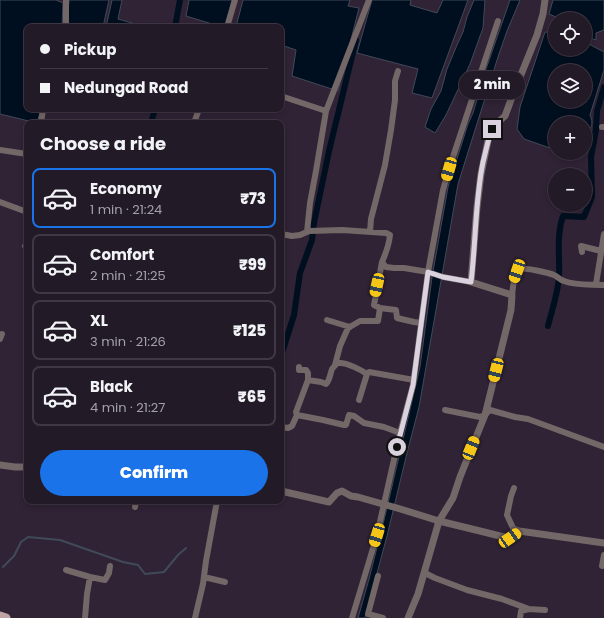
<!DOCTYPE html>
<html lang="en">
<head>
<meta charset="utf-8">
<style>
  :root { --surface:#231a28; --page:#2f2734; --text:#f1f3f6; --muted:#a3a1a8; --line:#403845; --accent:#1a73e8 }
  body { margin:0; font-family:Poppins,sans-serif; background:var(--page); color:var(--text); height:100vh; display:flex; flex-direction:column; font-size:15px; white-space:nowrap }
  * { box-sizing:border-box; margin:0 }
  p { font-size:13px; color:var(--muted) }
  .icon { flex:none; width:22px; height:22px; fill:none; stroke:currentColor; stroke-width:2; stroke-linecap:round; stroke-linejoin:round }
  .map { position:relative; flex:1; overflow:hidden }
  .sheet { position:absolute; left:24px; top:120px; width:260px; height:384px; display:flex; flex-direction:column; background:var(--surface); border-radius:8px; box-shadow:0 2px 6px #0003,0 0 0 1px var(--line) }
  .sheet>* { flex:none }
  .guide { position:absolute; left:24px; top:24px; width:260px; height:88px; border-radius:8px; box-shadow:0 2px 6px #0003,0 0 0 1px var(--line); display:grid; align-content:center; height:88px; padding:0 16px; background:var(--surface) }
  .tools { position:absolute; left:548px; top:12px; display:grid; gap:8px }
  .tools a { display:grid; place-items:center; width:44px; height:44px; border-radius:50%; background:var(--surface); box-shadow:0 2px 6px #0003,0 0 0 1px var(--line); font-size:20px }
  .end { position:absolute; width:18px; height:18px; margin:-9px; border:5px solid #dad2de; background:#111; box-shadow:0 0 0 2px #111 }
  .from { border-radius:50% }
  .bubble { position:absolute; height:28px; border-radius:14px; background:var(--surface); box-shadow:0 2px 6px #0003,0 0 0 1px var(--line); font-size:13px; font-weight:800; line-height:28px; text-align:center }
  .car { position:absolute; width:12px; height:24px; margin:-12px -6px; border-radius:5px; box-shadow:0 0 3px 1px #0007; background:linear-gradient(#f5c518 24%,#345 0 40%,#f5c518 0 76%,#345 0 86%,#f5c518 0) }
  .guide b { display:flex; align-items:center; gap:14px; height:38px; font-size:15px }
  .guide b+b { border-top:1px solid var(--line) }
  .guide i { width:10px; height:10px; background:var(--text) }
  ul { padding:0; list-style:none }
  li { display:flex; align-items:center; gap:12px; height:60px; margin:0 8px 6px; padding:0 8px; border:2px solid var(--line); border-radius:8px }
  li div { flex:1 }
  li b { display:block; font-size:15px }
  li em { font-style:normal; font-weight:800 }
  li.active { border-color:var(--accent) }
  li>.icon { width:36px; height:36px; stroke-width:1.5 }
  h2 { padding:0 16px; font-size:18px; line-height:48px }
  .action { display:flex; gap:8px; margin-top:auto; padding:8px 16px }
  .action a { flex:1; height:46px; border-radius:24px; background:var(--accent); color:#fff; font-size:16px; font-weight:800; line-height:46px; text-align:center }
  .map>svg:first-child { display:block }
  .water { fill:#000f1f; stroke:#414a58; fill-rule:evenodd }
  .lines { fill:none; stroke-linecap:round; stroke-linejoin:round }
  .stream { stroke:#414a58; stroke-width:2 }
  .canal { stroke:#000f1f; stroke-width:6 }
  .minor { stroke:#746767; stroke-width:6 }
  .tertiary { stroke:#746767; stroke-width:7 }
  .primary { stroke:#bfa4a6; stroke-width:9 }
  .route { stroke:#dad2de; stroke-width:5 }
</style>
</head>
<body>
<div class="map">
<svg width="604" height="618" viewBox="0 0 604 618">
  <rect width="100%" height="100%" fill="#2f2335"/>
  <path class="water" d="M0 0H56L63 3 62 27H27V109H41L37 123 0 114Z
    M69 0H109L103 27H67Z
    M112 0H122L118 19 146 27H106Z
    M189 0H232L225 27H222L186 16Z
    M243 0H350L348 6 359 8 338 91 292 76 296 50 281 45V27H236Z
    M372 0H411L410 5 437 13 443 0H468L432 98 412 93 418 69 357 53Z
    M474 0H485L483 28 470 64 446 115 435 133 425 127 431 109 441 91 447 69 457 45 463 32 467 17Z
    M510 0H520L507 31 498 57 458 184 419 407 407 453 387 536 365 618H358L369 579 385 516 420 367 432 277 448 187 468 124 473 113 486 69Z
    M553 0H604V30L596 33V40L585 36V19H561L549 14Z
    M545 32 555 33V49H585V42L604 52V70L590 115C592 120 593 124 590 129L585 128V123H555L550 148 524 139 517 129 520 107ZM555 71H585V101H555Z"/>
  <g class="lines">
    <path class="stream" d="M3 567 14 556 21 542 28 537 60 540 123 562 138 565 145 574 164 572 178 555 186 548"/>
    <path class="canal" d="M175 27 180 0
      M151 123 155 109
      M548 326C552 310 558 293 559 277 560 257 556 236 563 216L584 217 592 197 591 157 596 130 597 111 604 87
      M281 356 294 315 300 273 312 240 314 223 329 151 356 40"/>
    <path class="minor" d="M66 0V27
      M227 27 235 0
      M281 96 326 111 316 171 310 203 307 232
      M326 111 369 0
      M41 123 43 109
      M194 123 199 109
      M602 127H604
      M0 150 27 154
      M0 202 27 212
      M370 232 371 219 385 165 391 130 395 100V81L398 71
      M281 234 292 236 300 235 309 231 342 230 386 233 390 235C389 245 386 253 382 262L386 267 394 268H404L428 272 443 277 471 282
      M25 246 27 242
      M582 252 581 246 601 251
      M596 284 604 234
      M512 295C513 288 514 271 520 269 524 267 549 273 554 275 557 276 560 280 564 281 577 286 590 284 604 285
      M380 308 374 305 382 262
      M327 320 350 327
      M0 339 2 334
      M335 365 340 346 348 328 360 321H378L380 308 396 310 397 318 414 322 421 323
      M308 380 321 382 326 384C330 380 330 374 332 369 334 367 336 363 339 363 346 362 361 370 367 374L369 372 414 380
      M359 400 367 374
      M445 410 480 417 485 415 490 410 515 417 528 419 604 447
      M297 415 323 420 344 425H346L349 415 354 416 364 423 384 427 400 433
      M281 427 288 428 292 426 297 415 296 412 308 380V373L306 370H299V367
      M514 488 511 496 507 515 513 528 519 531
      M135 507 136 501
      M602 566 604 555
      M66 570 90 577 87 594 85 618
      M425 573 435 578 467 590 502 599 529 609 545 610
      M378 576 368 614 383 618
      M90 577 105 580 109 573 110 566
      M204 577 225 582
      M195 618 203 584 206 561 217 501
      M352 618 377 535 400 433 413 385 428 272 443 190 449 169 494 33 498 21
      M520 618 521 611 529 609"/>
    <path class="tertiary" d="M0 465 15 467H27
      M281 491 329 502 337 493 342 491 351 496 358 497 397 508 439 521 484 532 500 536 510 538 519 531 604 543
      M408 618 418 594 439 521 453 498 460 477 485 415 511 310 512 295 471 282 477 207 481 174 489 136 496 124 505 116 512 97 537 35 543 14 545 0"/>
    <path class="primary" d="M0 616 6 618"/>
  </g>
  <g class="lines">
    <path class="route" d="M397 447 413 385 428 272 443 277 471 282C476 242 475 201 483 162 486 151 488 139 492 129"/>
  </g>
</svg>
<div class="tools">
<a><svg class="icon" aria-label="locate" viewBox="0 0 24 24"><circle cx="12" cy="12" r="6"/><path d="M12 2v4M12 18v4M2 12h4M18 12h4"/></svg></a>
<a><svg class="icon" aria-label="layers" viewBox="0 0 24 24"><path d="M12 4l9 5-9 5-9-5zM3 14l9 5 9-5"/></svg></a>
<a>+</a>
<a>−</a>
</div>
<i class="end from" style="left:397px;top:447px"></i>
<i class="end" style="left:492px;top:129px"></i>
<div class="bubble" style="left:459px;top:71px;width:66px">2 min</div>
<i class="car" style="left:449px;top:169px;rotate:196deg"></i>
<i class="car" style="left:517px;top:271px;rotate:199deg"></i>
<i class="car" style="left:377px;top:285px;rotate:192deg"></i>
<i class="car" style="left:496px;top:370px;rotate:194deg"></i>
<i class="car" style="left:471px;top:448px;rotate:22deg"></i>
<i class="car" style="left:377px;top:535px;rotate:197deg"></i>
<i class="car" style="left:510px;top:538px;rotate:56deg"></i>
<div class="guide">
<b><i class="from"></i>Pickup</b>
<b><i></i>Nedungad Road</b>
</div>
<section class="sheet">
<h2>Choose a ride</h2>
<ul>
<li class="active"><svg class="icon" aria-label="car" viewBox="0 0 24 24"><path d="M5 17H2v-5l4-1 3-4h7l3 4 3 1v5h-3M9 17h6M6 11h13"/><circle cx="7" cy="17" r="2"/><circle cx="17" cy="17" r="2"/></svg><div><b>Economy</b><p>1 min · 21:24</p></div><em>₹73</em></li>
<li><svg class="icon" aria-label="car" viewBox="0 0 24 24"><path d="M5 17H2v-5l4-1 3-4h7l3 4 3 1v5h-3M9 17h6M6 11h13"/><circle cx="7" cy="17" r="2"/><circle cx="17" cy="17" r="2"/></svg><div><b>Comfort</b><p>2 min · 21:25</p></div><em>₹99</em></li>
<li><svg class="icon" aria-label="car" viewBox="0 0 24 24"><path d="M5 17H2v-5l4-1 3-4h7l3 4 3 1v5h-3M9 17h6M6 11h13"/><circle cx="7" cy="17" r="2"/><circle cx="17" cy="17" r="2"/></svg><div><b>XL</b><p>3 min · 21:26</p></div><em>₹125</em></li>
<li><svg class="icon" aria-label="car" viewBox="0 0 24 24"><path d="M5 17H2v-5l4-1 3-4h7l3 4 3 1v5h-3M9 17h6M6 11h13"/><circle cx="7" cy="17" r="2"/><circle cx="17" cy="17" r="2"/></svg><div><b>Black</b><p>4 min · 21:27</p></div><em>₹65</em></li>
</ul>
<div class="action"><a>Confirm</a></div>
</section>
</div>
</body>
</html>
